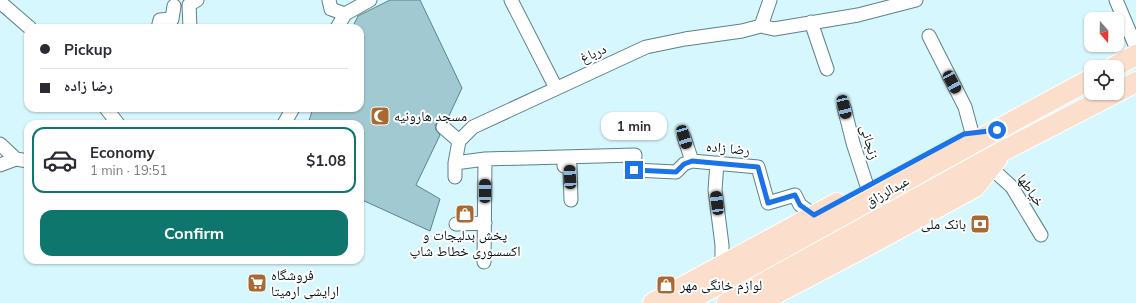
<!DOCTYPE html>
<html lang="en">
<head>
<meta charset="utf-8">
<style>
  :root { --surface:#fff; --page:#f2f2f3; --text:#2b2b33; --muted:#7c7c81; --line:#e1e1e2; --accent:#0f766e }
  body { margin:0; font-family:Mulish,"Noto Naskh Arabic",sans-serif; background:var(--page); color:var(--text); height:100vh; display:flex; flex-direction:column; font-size:15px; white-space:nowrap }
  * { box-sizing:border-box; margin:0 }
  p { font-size:13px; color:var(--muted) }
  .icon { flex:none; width:22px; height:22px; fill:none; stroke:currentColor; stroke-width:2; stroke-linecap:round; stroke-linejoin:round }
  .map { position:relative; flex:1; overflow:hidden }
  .drawer { position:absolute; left:24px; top:120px; width:340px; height:144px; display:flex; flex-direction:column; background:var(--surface); border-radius:12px; box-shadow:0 1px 3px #0004 }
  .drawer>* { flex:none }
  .top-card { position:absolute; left:24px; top:24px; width:340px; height:88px; border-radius:12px; box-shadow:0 1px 3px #0004; display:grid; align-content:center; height:88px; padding:0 16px; background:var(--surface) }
  .needle { width:26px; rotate:160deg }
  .buttons { position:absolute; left:1084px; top:12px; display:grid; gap:8px }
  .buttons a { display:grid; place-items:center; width:40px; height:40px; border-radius:8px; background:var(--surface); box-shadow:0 1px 3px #0004; font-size:20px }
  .end { position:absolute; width:18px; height:18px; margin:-9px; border:5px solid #1a73e8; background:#fff; box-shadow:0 0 0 2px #fff }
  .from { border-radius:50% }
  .bubble { position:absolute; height:28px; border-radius:12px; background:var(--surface); box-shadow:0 1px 3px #0004; font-size:13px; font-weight:700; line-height:28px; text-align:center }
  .car { position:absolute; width:12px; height:24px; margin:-12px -6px; border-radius:5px; box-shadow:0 0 3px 1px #0007; background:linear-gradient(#222 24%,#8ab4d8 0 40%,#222 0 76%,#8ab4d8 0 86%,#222 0) }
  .top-card b { display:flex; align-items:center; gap:14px; height:38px; font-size:15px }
  .top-card b+b { border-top:1px solid var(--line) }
  .top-card i { width:10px; height:10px; background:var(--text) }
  ul { padding:7px 0 0; list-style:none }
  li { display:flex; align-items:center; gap:12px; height:66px; margin:0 8px 6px; padding:0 8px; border:2px solid transparent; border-radius:12px }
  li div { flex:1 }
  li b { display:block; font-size:15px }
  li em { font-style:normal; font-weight:700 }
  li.on { border-color:var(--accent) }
  li>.icon { width:36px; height:36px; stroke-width:1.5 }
  .primary-button { display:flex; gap:8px; margin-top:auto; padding:8px 16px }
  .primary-button a { flex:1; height:46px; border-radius:12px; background:var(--accent); color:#fff; font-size:16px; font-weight:700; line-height:46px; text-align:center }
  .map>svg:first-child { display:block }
  .building { fill:#a1c9d1; stroke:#5d838a }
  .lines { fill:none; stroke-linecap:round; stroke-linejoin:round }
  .street-casing { stroke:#5c8289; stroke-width:15 }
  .primary-casing { stroke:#fff; stroke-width:22 }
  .street { stroke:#fff; stroke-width:13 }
  .primary { stroke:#fbdfcc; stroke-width:20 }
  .route { stroke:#1a73e8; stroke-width:5 }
  .labels { text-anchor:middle; stroke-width:4; stroke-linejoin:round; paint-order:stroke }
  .street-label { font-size:14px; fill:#051417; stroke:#fff }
  .poi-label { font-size:14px; fill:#051417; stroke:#fff; text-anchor:start }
</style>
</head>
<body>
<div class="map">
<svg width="1136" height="303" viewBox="0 0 1136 303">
  <rect width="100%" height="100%" fill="#d6f7fd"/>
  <path class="building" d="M390 0H420L462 88 447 120H440L435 125 436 130 440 135 416 185 440 199 430 231 360 199V124H308L313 108H360V28H352L358 16Z"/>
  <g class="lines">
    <g class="street-casing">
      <path id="street" d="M329 0 331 9 345 14
        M511 0 556 88
        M1116 0 1136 47
        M0 2 30 28
        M811 22 827 69
        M761 26 774 29 858 15 916 0
        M158 28 160 20 172 19 174 6
        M190 28 189 5 197 0
        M337 28 345 14 370 0
        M929 36 965 107 972 133
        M844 107 853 143 867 186
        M106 108 118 124
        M284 124 293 108
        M443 127 459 141
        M684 137 692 161
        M0 144 16 159
        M564 157V166H570L571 200
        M455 163 485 159 635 155 634 170 676 172 684 164 692 161 758 167 768 203 795 195 800 205 814 215
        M717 163 715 190 722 245V265
        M0 165 16 159 28 161
        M990 167 1012 187 1041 235
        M455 177V163L459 141 473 127 646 47 685 39 742 31 761 26 770 0
        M456 224 485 223
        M484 262 485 159"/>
    </g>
    <g class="primary-casing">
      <path id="primary" d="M1114 67 1136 55
        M1117 92 1136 82
        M653 303 837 203
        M684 303 997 130 1091 79
        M727 303 1003 151 1115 93
        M758 303 865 247 975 187 997 159"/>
    </g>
    <use href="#street" class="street"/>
    <use href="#primary" class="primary"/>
  </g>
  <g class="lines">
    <path class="route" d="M634 170 676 172 684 164 692 161 758 167 768 203 795 195 800 205 814 215 964 134 997 130"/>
  </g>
  <defs>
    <g id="mosque-square" transform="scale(1)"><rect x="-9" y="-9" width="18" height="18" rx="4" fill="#aa6833" stroke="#fff"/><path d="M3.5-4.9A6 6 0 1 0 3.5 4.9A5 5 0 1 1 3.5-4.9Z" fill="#fff"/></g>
    <g id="shop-square" transform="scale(1)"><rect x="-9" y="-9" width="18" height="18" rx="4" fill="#aa6833" stroke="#fff"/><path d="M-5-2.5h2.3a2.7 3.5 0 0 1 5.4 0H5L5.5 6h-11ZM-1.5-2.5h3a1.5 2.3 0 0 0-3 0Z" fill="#fff"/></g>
    <g id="bank-square" transform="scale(1)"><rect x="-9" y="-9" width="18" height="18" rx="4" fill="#aa6833" stroke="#fff"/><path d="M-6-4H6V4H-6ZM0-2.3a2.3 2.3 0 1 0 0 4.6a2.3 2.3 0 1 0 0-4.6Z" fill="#fff"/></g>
    <g id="supermarket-square" transform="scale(1)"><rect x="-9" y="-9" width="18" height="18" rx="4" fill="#aa6833" stroke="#fff"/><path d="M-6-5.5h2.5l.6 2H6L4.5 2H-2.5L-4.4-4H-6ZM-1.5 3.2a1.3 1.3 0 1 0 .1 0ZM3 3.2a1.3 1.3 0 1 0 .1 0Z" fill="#fff"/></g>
  </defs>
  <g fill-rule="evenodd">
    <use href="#mosque-square" x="380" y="116"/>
    <use href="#shop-square" x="465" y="214"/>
    <use href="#bank-square" x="980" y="224"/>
    <use href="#supermarket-square" x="257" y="283"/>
    <use href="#shop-square" x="666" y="285"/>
  </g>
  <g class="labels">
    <g class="street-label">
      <text transform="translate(593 53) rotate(-24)" y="5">درباغ</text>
      <text transform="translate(870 142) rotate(74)" y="5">زنجانی</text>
      <text transform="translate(728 148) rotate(5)" y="5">رضا زاده</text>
      <text transform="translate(1031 190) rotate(55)" y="5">خیاطها</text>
      <text transform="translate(887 191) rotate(-29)" y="5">عبدالرزاق</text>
    </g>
    <g class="poi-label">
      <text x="394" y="121">مسجد هارونیه</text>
      <text x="966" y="229" text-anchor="end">بانک ملی</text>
      <text x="465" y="240" text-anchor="middle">پخش بدلیجات و<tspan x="465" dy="16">اکسسوری خطاط شاپ</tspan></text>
      <text x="271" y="280">فروشگاه<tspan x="271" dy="16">ارایشی ارمیتا</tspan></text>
      <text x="680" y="290">لوازم خانگی مهر</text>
    </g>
  </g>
</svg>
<div class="buttons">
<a><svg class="needle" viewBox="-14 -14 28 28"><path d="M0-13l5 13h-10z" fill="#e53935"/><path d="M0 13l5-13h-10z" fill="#7c7c81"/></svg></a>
<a><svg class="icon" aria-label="locate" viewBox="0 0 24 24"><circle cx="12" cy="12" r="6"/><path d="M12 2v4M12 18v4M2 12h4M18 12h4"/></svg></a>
</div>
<i class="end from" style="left:997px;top:130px"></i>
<i class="end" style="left:634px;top:170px"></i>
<div class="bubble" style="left:601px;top:112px;width:66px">1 min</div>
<i class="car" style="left:952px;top:82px;rotate:152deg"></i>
<i class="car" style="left:844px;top:107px;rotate:167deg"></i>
<i class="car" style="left:684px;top:137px;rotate:163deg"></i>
<i class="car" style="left:570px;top:177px;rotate:357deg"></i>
<i class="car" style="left:485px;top:191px;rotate:0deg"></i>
<i class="car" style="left:717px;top:203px;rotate:353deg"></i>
<div class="top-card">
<b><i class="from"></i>Pickup</b>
<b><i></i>رضا زاده</b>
</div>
<section class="drawer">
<ul>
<li class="on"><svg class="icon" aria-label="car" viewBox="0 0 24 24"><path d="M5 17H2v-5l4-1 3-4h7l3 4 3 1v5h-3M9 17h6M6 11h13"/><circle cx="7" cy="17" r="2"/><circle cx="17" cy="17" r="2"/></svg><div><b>Economy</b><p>1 min · 19:51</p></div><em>$1.08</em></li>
</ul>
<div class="primary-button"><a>Confirm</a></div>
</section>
</div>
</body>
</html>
